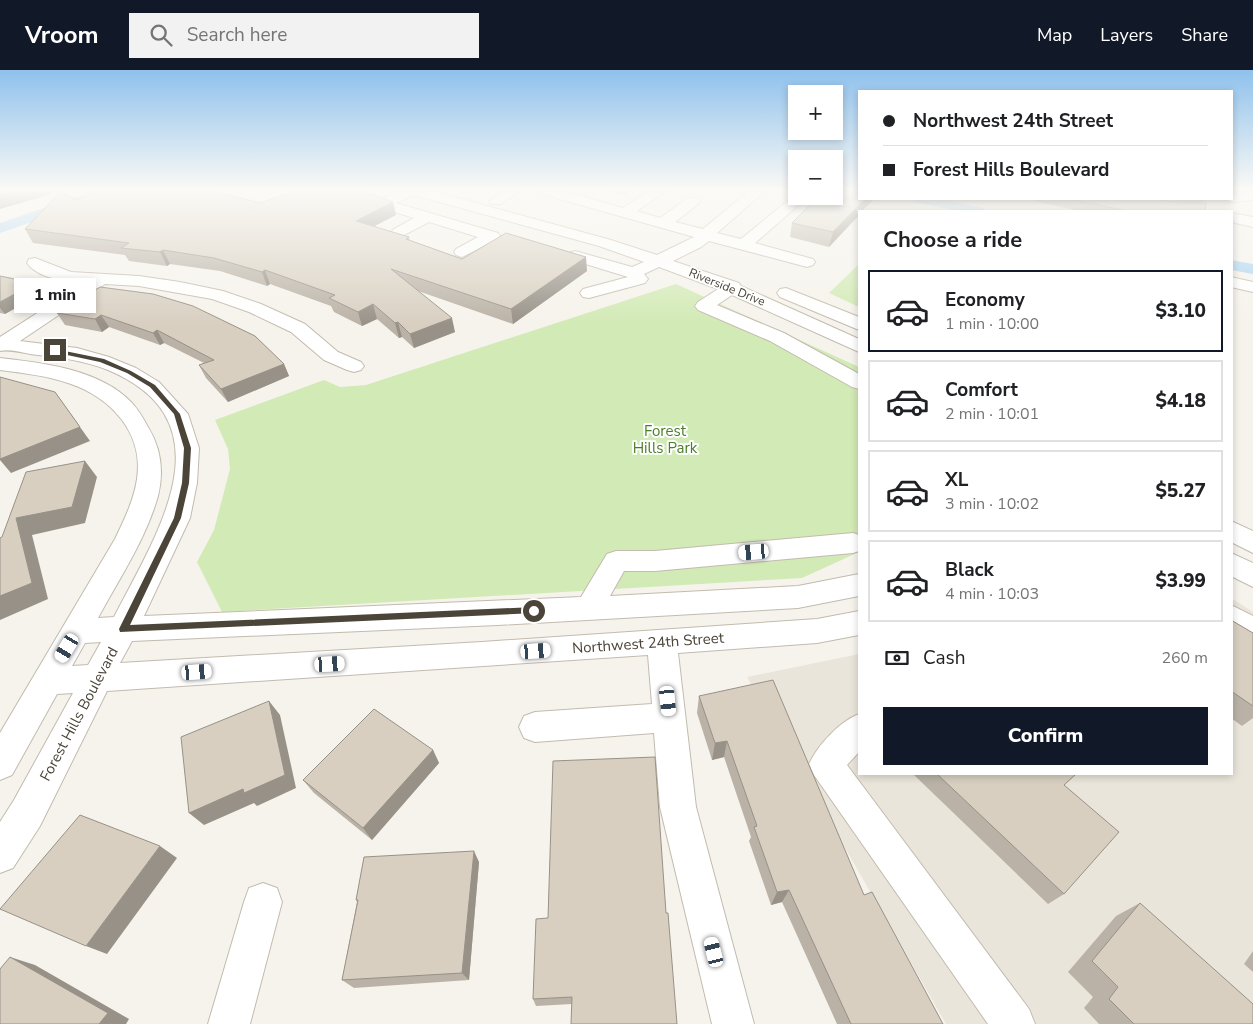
<!DOCTYPE html>
<html lang="en">
<head>
<meta charset="utf-8">
<style>
  :root { --surface:#fff; --page:#f2f2f2; --text:#202124; --muted:#757577; --line:#e0e0e0; --accent:#111827 }
  body { margin:0; font-family:"Nunito Sans",sans-serif; background:var(--page); color:var(--text); height:100vh; display:flex; flex-direction:column; font-size:19px; white-space:nowrap }
  * { box-sizing:border-box; margin:0 }
  p { font-size:16px; color:var(--muted) }
  .icon { flex:none; width:28px; height:28px; fill:none; stroke:currentColor; stroke-width:2; stroke-linecap:round; stroke-linejoin:round }
  .map { position:relative; flex:1; overflow:hidden }
  .panel { position:absolute; left:858px; top:140px; width:375px; height:565px; display:flex; flex-direction:column; background:var(--surface); border-radius:0px; box-shadow:0 2px 8px #0003 }
  .panel>* { flex:none }
  .hud { position:absolute; left:858px; top:20px; width:375px; height:110px; border-radius:0px; box-shadow:0 2px 8px #0003; display:grid; align-content:center; height:110px; padding:0 25px; background:var(--surface) }
  .tools { position:absolute; left:788px; top:15px; display:grid; gap:10px }
  .tools a { display:grid; place-items:center; width:55px; height:55px; border-radius:0px; background:var(--surface); box-shadow:0 2px 8px #0003; font-size:25px }
  .end { position:absolute; width:22px; height:22px; margin:-11px; border:6px solid #4b4439; background:#fff; box-shadow:0 0 0 2px #fff }
  .from { border-radius:50% }
  .bubble { position:absolute; height:35px; border-radius:0px; background:var(--surface); box-shadow:0 2px 8px #0003; font-size:16px; font-weight:800; line-height:35px; text-align:center }
  .car { position:absolute; width:15px; height:30px; margin:-15px -8px; border-radius:6px; box-shadow:0 0 4px 1px #0007; background:linear-gradient(#fff 24%,#345 0 40%,#fff 0 76%,#345 0 86%,#fff 0) }
  .hud b { display:flex; align-items:center; gap:18px; height:48px; font-size:19px }
  .hud b+b { border-top:1px solid var(--line) }
  .hud i { width:12px; height:12px; background:var(--text) }
  ul { padding:0; list-style:none }
  li { display:flex; align-items:center; gap:15px; height:82px; margin:0 10px 8px; padding:0 15px; border:2px solid var(--line); border-radius:0px }
  li div { flex:1 }
  li b { display:block; font-size:19px }
  li em { font-style:normal; font-weight:800 }
  li.current { border-color:var(--accent) }
  li>.icon { width:45px; height:45px; stroke-width:1.5 }
  h2 { padding:0 25px; font-size:22px; line-height:60px }
  .pay { display:flex; align-items:center; gap:12px; height:55px; padding:0 25px; font-size:19px }
  .pay p { margin-inline-start:auto }
  .primary-button { display:flex; gap:10px; margin-top:auto; padding:10px 25px }
  .primary-button a { flex:1; height:58px; border-radius:0px; background:var(--accent); color:#fff; font-size:20px; font-weight:800; line-height:58px; text-align:center }
  header { display:flex; align-items:center; gap:30px; box-sizing:border-box; height:70px; padding:0 25px; background:var(--accent); color:#fff }
  header strong { font-size:24px }
  nav { display:flex; gap:28px; margin-inline-start:auto; font-size:18px }
  .search { width:350px; height:45px; background:var(--page); display:flex; align-items:center; gap:12px; box-sizing:border-box; padding:0 18px; border-radius:0px; color:var(--muted); font-size:19px }
  .map>svg:first-child { display:block }
  .residential { fill:#eae5da }
  .green { fill:#d2eab5 }
  .lines { fill:none; stroke-linecap:round; stroke-linejoin:round }
  .canal { fill:#a9d4f2; fill-rule:evenodd }
  .minor-casing { stroke:#c2bbae; stroke-width:2 }
  .minor { fill:#fff; fill-rule:evenodd }
  .wall { fill:#bab2a6 }
  .shaded-wall { fill:#979187 }
  .building { fill:#d8cfc1; stroke:#979187 }
  .route { fill:#4b4439 }
  .labels { text-anchor:middle; stroke-width:4; stroke-linejoin:round; paint-order:stroke }
  .far-street-label { font-size:12px; fill:#4b4439; stroke:#fff }
  .park-label { font-size:15px; fill:#4a7f2a; stroke:#fff }
  .street-label { font-size:15px; fill:#4b4439; stroke:#fff }
</style>
</head>
<body>
<header>
<strong>Vroom</strong>
<div class="search"><svg class="icon" aria-label="search" viewBox="0 0 24 24"><circle cx="10" cy="10" r="6"/><path d="M15 15l6 6"/></svg>Search here</div>
<nav><a>Map</a><a>Layers</a><a>Share</a></nav>
</header>
<div class="map">
<svg width="1253" height="954" viewBox="0 0 1253 954">
  <rect width="100%" height="100%" fill="#f6f3ec"/>
  <path class="residential" d="M1231 528 1253 542V954H946L747 607 859 584V704H1231Z"/>
  <path class="green" d="M859 194V237L829 223Z
    M676 214 859 297V482L802 508 222 542 197 492 214 460 230 399 228 379 215 350 324 310 340 317 366 315Z"/>
  <g class="lines">
    <path class="canal" d="M93 121H114L112 124 0 163V153Z
      M912 129H939L983 138 985 141H958L914 132Z
      M1231 190 1253 194V204L1231 200Z"/>
    <g class="minor-casing">
      <path id="minor" d="M398 121H432L611 170 657 185 694 167 542 124 540 121H563L623 138 649 121H666L637 141 660 148 688 128H698L700 131 698 134 675 152 703 159 749 121H765L717 163 741 169 796 124V126H809L755 173 813 189 815 192 813 195 807 197 709 171 701 177 673 191 739 213 741 216 859 269V282L732 225 717 235 784 263 859 304V319L852 317 770 271 698 240 695 236 698 232 718 219 659 197 644 204 648 209 645 213 589 228 583 227 580 223 583 219 628 207 569 189 567 186 569 183 575 181 632 197 644 192 599 176 414 125 396 133 498 163 500 166 498 169 462 187 456 185 454 182 456 179 478 167 429 152 404 165H394L391 162 394 159 414 148 378 137 376 134 378 131Z
        M503 121H520L501 134H491L489 131Z
        M1253 122V130L1231 132 1224 129H1231V124Z
        M1231 143 1253 147V157L1231 152Z
        M35 188 71 202 139 206 180 212 223 221 261 234 305 254 338 282 361 292 364 296 361 300 354 302 347 300 324 290 291 262 249 242 212 229 139 216 105 214 20 271 77 278 109 287 136 298 159 312 188 344 199 378 197 413 190 448 144 546 581 527 607 484 616 481H655L853 463 859 465V481L853 483 655 501H624L610 526 798 516 859 504V526L798 538 498 555 132 571 120 593 482 572 817 549 859 541V565L817 573 678 583 696 737 754 954H712L660 737 654 663 535 672 524 668 519 657 524 646 535 642 652 634 648 585 107 621 40 756 13 798 0 803V752L14 730 73 623 57 624 12 705 0 710V663L115 469C124 450 134 430 137 409 144 363 111 328 71 314 48 306 24 303 0 300V288C43 293 99 299 131 332 138 339 143 348 148 357 161 378 164 402 158 426 146 469 119 509 98 548L114 547C156 465 232 352 108 300 82 290 57 287 30 284 20 282 9 279 0 281V267L84 213C67 212 37 208 27 193L29 189ZM101 572 88 595 72 596 85 573Z
        M1231 207 1253 212V222L1231 217Z
        M786 218 859 247V260L780 227 777 223 780 219Z
        M1231 451 1253 461V483L1231 472Z
        M1231 483 1253 493V517L1231 506Z
        M1231 535 1253 546V573L1243 569 1231 562Z
        M859 644V682L847 695 1029 939 1035 954H988L814 705 809 694C818 675 839 652 859 644Z
        M263 813 277 818 282 832 250 954H208L244 832 249 818Z"/>
    </g>
    <use href="#minor" class="minor"/>
  </g>
  <path class="wall" d="M608 121H629L624 125Z
    M859 129H874L862 141H859V145L829 177 790 167 792 153Z
    M1035 129H1156L1182 133H1190L1165 129H1205L1202 133 1205 141H1080L1034 131Z
    M76 130 261 133 393 132 396 145 374 156 409 167 410 171 462 189 587 201 513 254 418 221 455 262 414 278 402 267 399 268 377 249 362 256 334 242 331 236 270 214 267 216 220 201 170 194 167 196 129 191 125 185 33 173 25 159Z
    M0 206 35 213 42 223 5 244 0 243Z
    M100 217 284 294 289 306 228 332 206 308 199 295 204 293 164 273 160 275 109 257 102 262 65 255 57 243Z
    M1231 550 1253 563V648L1242 656 1231 648Z
    M699 626 864 825 943 954H837L782 832 771 835 749 771 751 767 724 687 712 690 697 643Z
    M433 680 439 693 372 770 314 723 303 710Z
    M655 687 572 934 536 936 533 929 548 848Z
    M913 704H1076L1064 715V824L1048 834Z
    M479 792 469 910 354 918 342 910 357 832 356 830Z
    M1140 833 1253 954H1099L1084 938 1093 927 1068 902 1116 846Z
    M1253 881V902L1244 894Z"/>
  <path class="shaded-wall" d="M12 121H51L52 124 0 139V125Z
    M624 121H629L624 125Z
    M865 129H874L862 141H859V145L829 177 833 162Z
    M393 132 396 145 359 164 356 151Z
    M163 180 170 194 167 196 160 182Z
    M586 187 587 201 513 254 511 239Z
    M265 200 270 214 267 216 262 202Z
    M35 213 42 223 5 244 0 238V232Z
    M373 234 377 249 362 256 358 242Z
    M101 245 109 257 102 262 95 249Z
    M452 248 455 262 414 278 410 264Z
    M398 252 402 267 399 268 395 253Z
    M157 260 164 273 160 275 153 263Z
    M284 294 289 306 228 332 221 319Z
    M55 322 90 371 11 403 0 390V389Z
    M85 391 97 407 85 453 32 465 48 529 0 550V526L16 448Z
    M269 631 280 645 296 718 257 736 254 733 204 755 189 743Z
    M727 671 724 687 712 690 715 673Z
    M433 680 439 693 372 770 363 758Z
    M160 776 177 788 107 884 86 876Z
    M474 781 479 792 469 910 462 903Z
    M789 820 782 832 771 835 777 822Z
    M10 887 35 895 129 949 126 954H99Z"/>
  <path class="building" d="M0 121H12L0 125Z
    M61 121 76 130 101 121H211L261 133 294 121H362L393 132 356 151 409 167 406 169 462 189 506 163 586 187 511 239 391 199 452 248 410 264 398 252 395 253 373 234 358 242 329 228 335 225 265 200 262 202 214 188 163 180 160 182 121 178 129 173 25 159Z
    M834 121H859V129H865L833 162 792 153 819 126H834Z
    M1071 129H1156L1182 133H1206L1205 141H1127Z
    M0 206 35 213 0 232Z
    M100 217 153 224 193 236 255 266 284 294 221 319 199 295 214 290 157 260 153 263 101 245 95 249 57 243Z
    M0 307 55 322 80 357 0 389Z
    M85 391 72 437 16 448 32 513 0 526V468L2 467 26 402Z
    M1231 550 1253 563V636L1231 621Z
    M773 610 864 825 872 822 943 954H851L789 820 777 822 754 757 757 756 727 671 715 673 699 626Z
    M269 631 285 705 244 723 243 719 189 743 181 667Z
    M374 639 433 680 363 758 303 710Z
    M655 687 666 843H668L677 954H571L572 927 533 929 536 849 548 848 553 691Z
    M937 704H1076L1064 715 1119 762 1064 824Z
    M80 745 160 776 86 876 0 839Z
    M474 781 462 903 342 910 358 830H356L364 787Z
    M1140 833 1253 934V954H1134L1109 929 1118 917 1092 891Z
    M10 887 108 943 99 954H0V899Z"/>
  <linearGradient id="sky" x2="0" y2="1"><stop stop-color="#8fc1ec"/><stop offset="0.47" stop-color="#fbfaf6"/><stop offset="1" stop-color="#fbfaf6" stop-opacity="0"/></linearGradient>
  <rect width="1253" height="255" fill="url(#sky)"/>
  <path class="route" d="M55 279 104 289 131 301 155 315 180 344 191 378 189 413 181 448 130 555 534 537 539 541 537 543 120 562 119 559 174 448 182 413 184 378 174 344 150 317 127 303 100 292 53 282Z"/>
  <g class="labels">
    <g class="far-street-label">
      <text transform="translate(727 217) rotate(22)" y="4">Riverside Drive</text>
    </g>
    <g class="park-label">
      <text x="665" y="366">Forest<tspan x="665" dy="17">Hills Park</tspan></text>
    </g>
    <g class="street-label">
      <text transform="translate(648 573) rotate(-4)" y="5">Northwest 24th Street</text>
      <text transform="translate(79 644) rotate(-62)" y="5">Forest Hills Boulevard</text>
    </g>
  </g>
</svg>
<div class="tools">
<a>+</a>
<a>−</a>
</div>
<i class="end from" style="left:534px;top:541px"></i>
<i class="end" style="left:55px;top:280px"></i>
<div class="bubble" style="left:14px;top:208px;width:82px">1 min</div>
<i class="car" style="left:754px;top:482px;rotate:265deg"></i>
<i class="car" style="left:67px;top:578px;rotate:211deg"></i>
<i class="car" style="left:536px;top:581px;rotate:86deg"></i>
<i class="car" style="left:330px;top:594px;rotate:87deg"></i>
<i class="car" style="left:197px;top:602px;rotate:86deg"></i>
<i class="car" style="left:668px;top:631px;rotate:174deg"></i>
<i class="car" style="left:714px;top:882px;rotate:346deg"></i>
<div class="hud">
<b><i class="from"></i>Northwest 24th Street</b>
<b><i></i>Forest Hills Boulevard</b>
</div>
<section class="panel">
<h2>Choose a ride</h2>
<ul>
<li class="current"><svg class="icon" aria-label="car" viewBox="0 0 24 24"><path d="M5 17H2v-5l4-1 3-4h7l3 4 3 1v5h-3M9 17h6M6 11h13"/><circle cx="7" cy="17" r="2"/><circle cx="17" cy="17" r="2"/></svg><div><b>Economy</b><p>1 min · 10:00</p></div><em>$3.10</em></li>
<li><svg class="icon" aria-label="car" viewBox="0 0 24 24"><path d="M5 17H2v-5l4-1 3-4h7l3 4 3 1v5h-3M9 17h6M6 11h13"/><circle cx="7" cy="17" r="2"/><circle cx="17" cy="17" r="2"/></svg><div><b>Comfort</b><p>2 min · 10:01</p></div><em>$4.18</em></li>
<li><svg class="icon" aria-label="car" viewBox="0 0 24 24"><path d="M5 17H2v-5l4-1 3-4h7l3 4 3 1v5h-3M9 17h6M6 11h13"/><circle cx="7" cy="17" r="2"/><circle cx="17" cy="17" r="2"/></svg><div><b>XL</b><p>3 min · 10:02</p></div><em>$5.27</em></li>
<li><svg class="icon" aria-label="car" viewBox="0 0 24 24"><path d="M5 17H2v-5l4-1 3-4h7l3 4 3 1v5h-3M9 17h6M6 11h13"/><circle cx="7" cy="17" r="2"/><circle cx="17" cy="17" r="2"/></svg><div><b>Black</b><p>4 min · 10:03</p></div><em>$3.99</em></li>
</ul>
<div class="pay"><svg class="icon" aria-label="cash" viewBox="0 0 24 24"><path d="M3 7h18v10H3z"/><circle cx="12" cy="12" r="2"/></svg>Cash<p>260 m</p></div>
<div class="primary-button"><a>Confirm</a></div>
</section>
</div>
</body>
</html>
